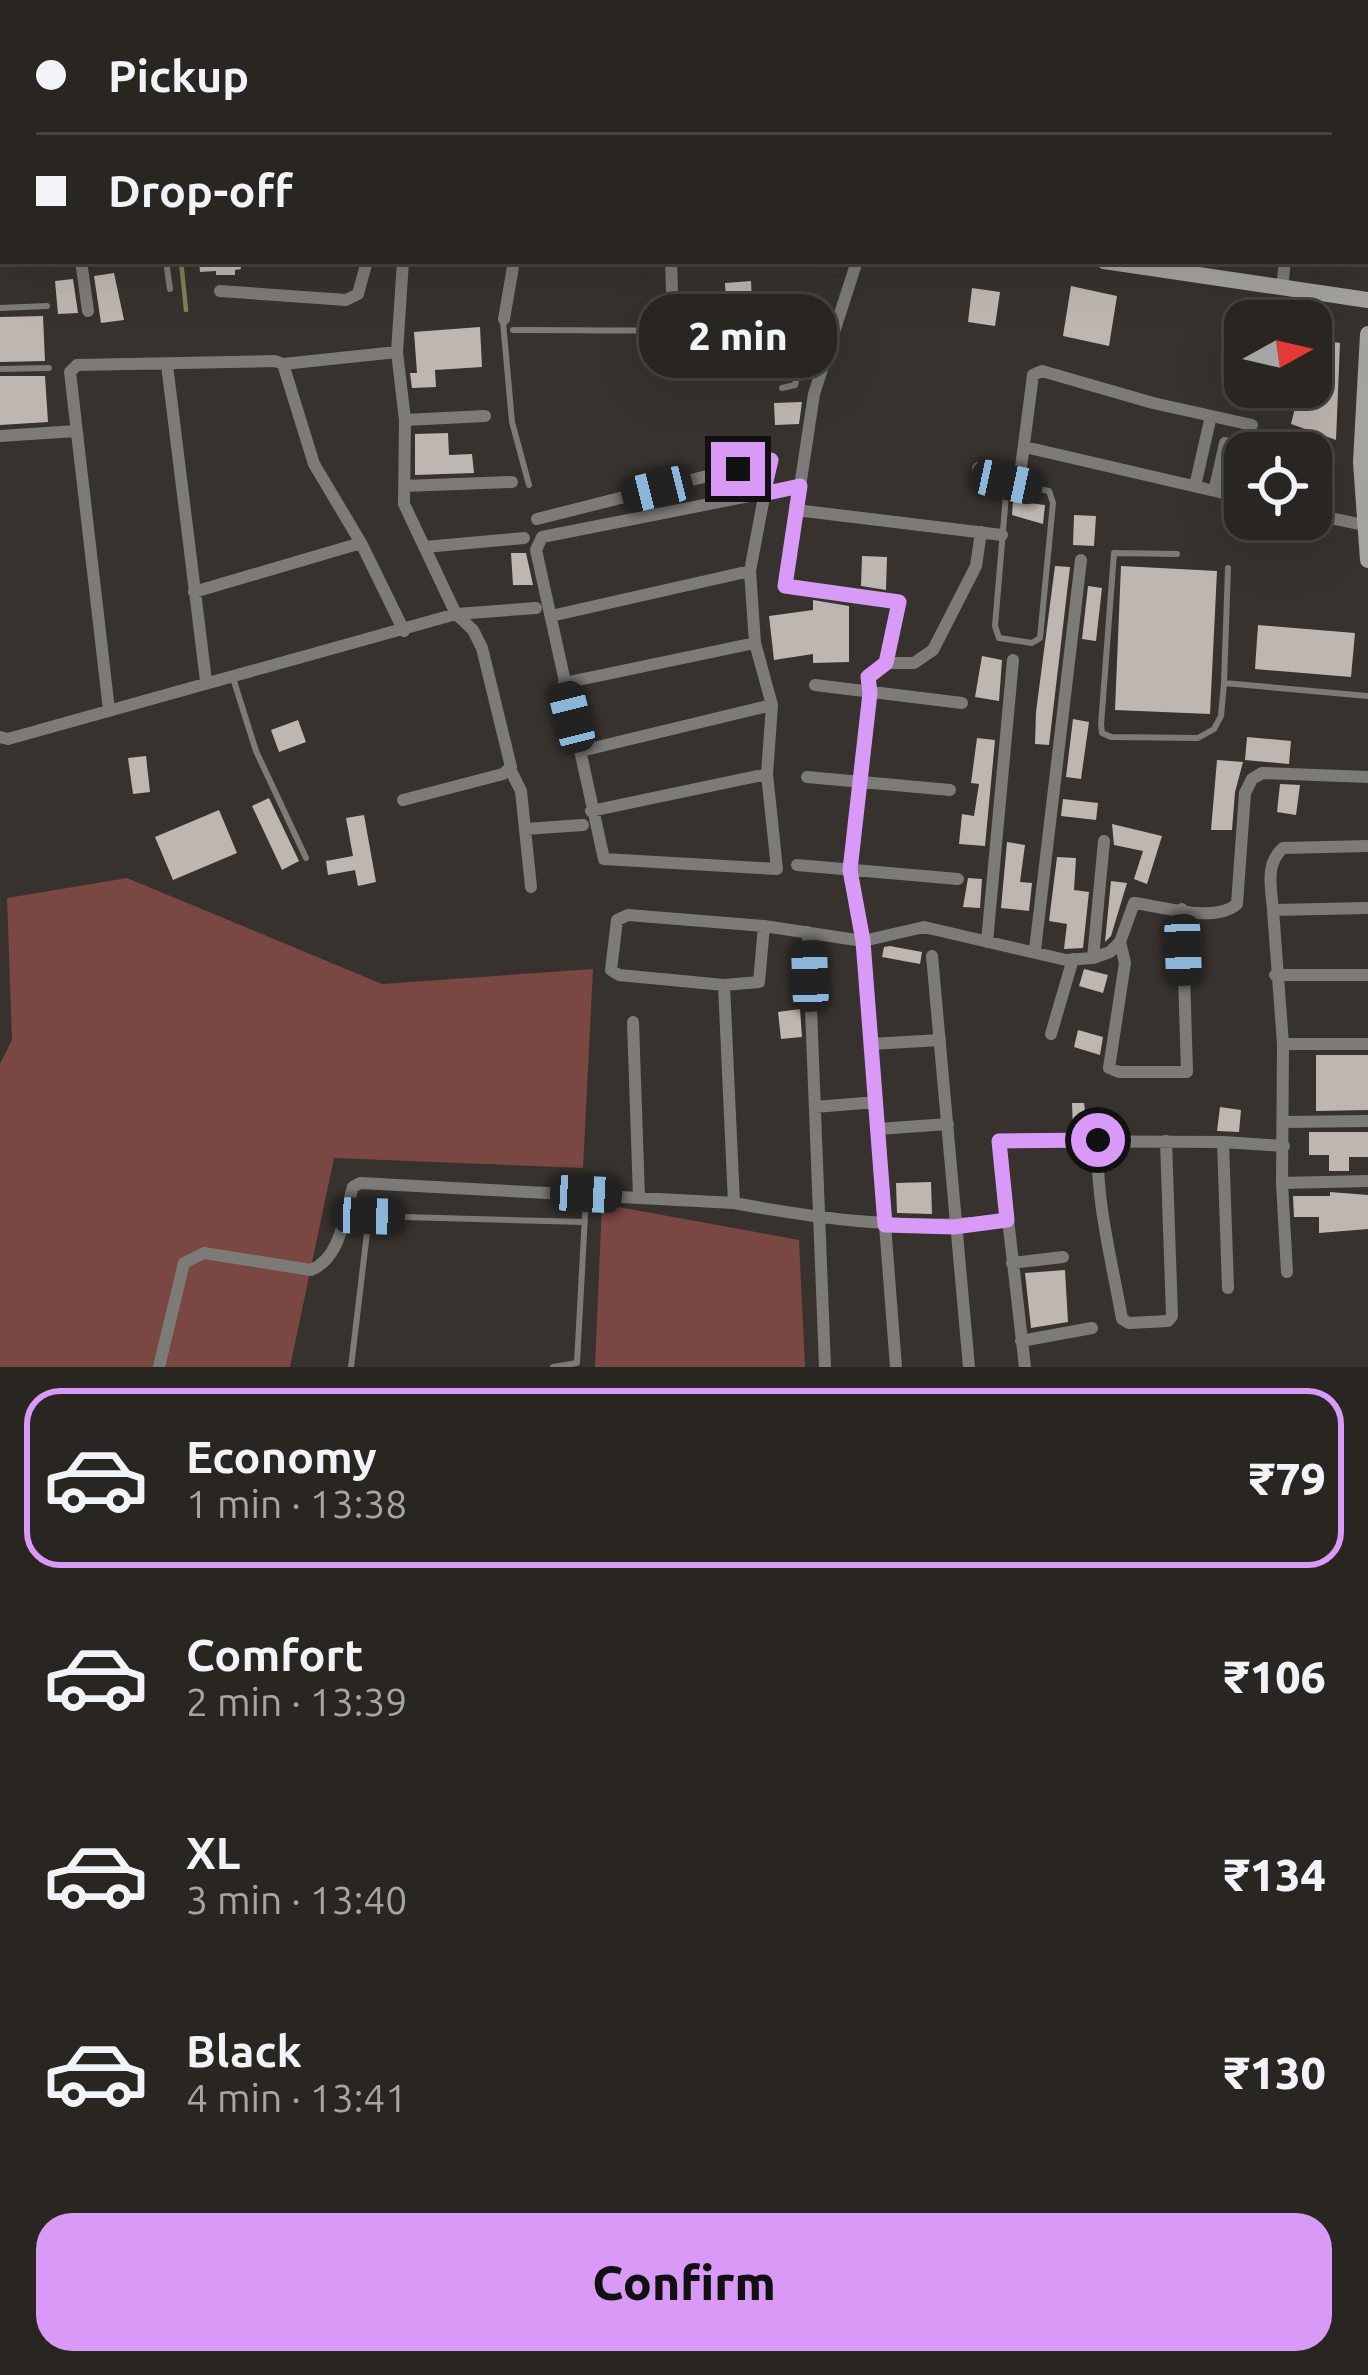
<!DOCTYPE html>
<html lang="en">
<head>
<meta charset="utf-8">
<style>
  :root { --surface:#292622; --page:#312e2a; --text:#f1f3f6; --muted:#a5a5a5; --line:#454340; --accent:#d99af7 }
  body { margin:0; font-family:Ubuntu,sans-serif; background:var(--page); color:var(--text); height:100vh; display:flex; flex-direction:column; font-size:45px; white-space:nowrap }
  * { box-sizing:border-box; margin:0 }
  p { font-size:39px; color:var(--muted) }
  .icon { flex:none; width:66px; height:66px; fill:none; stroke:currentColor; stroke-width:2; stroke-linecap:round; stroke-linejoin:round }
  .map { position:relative; height:1367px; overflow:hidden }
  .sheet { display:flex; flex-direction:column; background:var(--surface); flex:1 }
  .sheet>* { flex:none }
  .banner { position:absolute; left:0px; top:0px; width:1368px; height:264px; box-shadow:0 12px 48px #0002,0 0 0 3px var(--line); display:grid; align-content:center; height:264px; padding:0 36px; background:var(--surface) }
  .needle { width:78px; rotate:82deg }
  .fabs { position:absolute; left:1224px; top:300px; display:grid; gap:24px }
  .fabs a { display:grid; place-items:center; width:108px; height:108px; border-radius:24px; background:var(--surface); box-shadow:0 12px 48px #0002,0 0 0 3px var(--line); font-size:60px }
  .end { position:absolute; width:54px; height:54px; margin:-27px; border:15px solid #d99af7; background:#111; box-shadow:0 0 0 6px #111 }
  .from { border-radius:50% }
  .bubble { position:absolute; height:84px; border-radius:36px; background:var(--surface); box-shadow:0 12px 48px #0002,0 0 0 3px var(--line); font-size:39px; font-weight:800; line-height:84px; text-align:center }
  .car { position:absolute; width:36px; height:72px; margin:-36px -18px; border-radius:15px; box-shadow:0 0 9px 3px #0007; background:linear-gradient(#222 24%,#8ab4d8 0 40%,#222 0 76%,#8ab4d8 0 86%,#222 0) }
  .banner b { display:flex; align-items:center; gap:42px; height:114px; font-size:45px }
  .banner b+b { border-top:3px solid var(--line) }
  .banner i { width:30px; height:30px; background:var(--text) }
  ul { padding:21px 0 0; list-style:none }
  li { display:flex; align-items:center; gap:36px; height:180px; margin:0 24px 18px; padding:0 12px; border:6px solid transparent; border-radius:36px }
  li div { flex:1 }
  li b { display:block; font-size:45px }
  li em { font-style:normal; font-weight:800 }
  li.selected { border-color:var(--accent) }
  li>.icon { width:108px; height:108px; stroke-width:1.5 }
  .cta { display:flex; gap:24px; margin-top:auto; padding:24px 36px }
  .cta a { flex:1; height:138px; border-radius:36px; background:var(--accent); color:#111; font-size:48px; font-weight:800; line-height:138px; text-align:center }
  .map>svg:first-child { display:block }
  .green { fill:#7a4743 }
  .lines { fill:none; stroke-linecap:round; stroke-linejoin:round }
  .stream { stroke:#7c8454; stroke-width:4.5 }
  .building { fill:#beb6b1 }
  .path { stroke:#6c6863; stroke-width:3; stroke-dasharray:9 6; stroke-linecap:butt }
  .lane { stroke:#7c7b78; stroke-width:6 }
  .street { stroke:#7c7b78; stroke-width:12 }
  .secondary { stroke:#a5a49e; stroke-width:16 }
  .route { stroke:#d99af7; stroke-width:15 }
</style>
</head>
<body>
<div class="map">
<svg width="1368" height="1367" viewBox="0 0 1368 1367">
  <rect width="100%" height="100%" fill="#37322d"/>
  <path class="green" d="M368 0H804L810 3H381Z
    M127 878 382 984 593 969 583 1168 334 1158 290 1367H0V1064L12 1040 7 898Z
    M602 1204 799 1240 805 1367H595Z"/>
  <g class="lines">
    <path class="stream" d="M130 3 131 0
      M181 261 186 310"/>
  </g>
  <path class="building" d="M199 261H240L241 269 235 270V275H216V271L200 272Z
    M114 273 124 320 101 323 94 276Z
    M73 279 78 313 58 314 55 281Z
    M751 281 752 302 726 303 725 283Z
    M1071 286 1117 296 1109 346 1063 336Z
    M972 288 1000 292 995 326 968 322Z
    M43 316 45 361 0 362V317Z
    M480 327 482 367 435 370 436 387 412 388 410 373H417L414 332Z
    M1311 339 1340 343 1336 440 1291 424 1300 387H1311Z
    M0 376H45L48 422 0 425Z
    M802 402 799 424 775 425 774 403Z
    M448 433 449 455 472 454 474 473 415 475V434Z
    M1013 501 1045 505 1043 524 1012 515Z
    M1074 515 1096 516 1094 546 1073 545Z
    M511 553H526L533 585H513Z
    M862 556 887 557 886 590 861 586Z
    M1055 566 1070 567 1049 745 1035 744 1036 712Z
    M1121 566 1217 571 1210 714 1115 710Z
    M1088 586 1102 588 1096 641 1082 639Z
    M813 600 849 606V662L813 663V654L774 660 769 616 813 610Z
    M1258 625 1355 633 1351 677 1255 669Z
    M982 656 1002 660 999 701 975 697Z
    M1073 719 1089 722 1081 779 1066 777Z
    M298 720 306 742 279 752 271 730Z
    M1247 737 1291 741 1289 764 1245 760Z
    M977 738 995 740 985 846 959 844 962 814 974 816 979 784 971 783Z
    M146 756 150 792 133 794 128 758Z
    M1217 760 1243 762 1235 792 1232 830H1211Z
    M1280 784 1300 785 1296 815 1277 812Z
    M269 798 299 861 282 870 252 806Z
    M1063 799 1098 803 1096 820 1061 816Z
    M219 810 237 853 173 880 155 837Z
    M364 815 376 882 358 886 355 870 328 875 326 861 353 856 346 818Z
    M1112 824 1162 836 1147 884 1134 879 1143 851 1114 845Z
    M1007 842 1025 845 1020 882 1032 883 1029 911 1001 908Z
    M1057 857 1076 858 1074 890 1089 892 1083 948 1064 949 1067 924 1049 921Z
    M968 878 982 879 980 908 963 907Z
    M1111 881 1127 883 1111 936 1105 942Z
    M890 946 922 952 920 964 882 957 884 947Z
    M1084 969 1108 975 1103 993 1079 986Z
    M800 1009 802 1037 781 1039 778 1012Z
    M1078 1030 1103 1037 1100 1055 1074 1047Z
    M1316 1055H1368V1110L1316 1111Z
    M1072 1103H1084L1085 1111H1105L1106 1131H1073Z
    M1220 1107 1241 1110 1239 1132 1217 1131Z
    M1309 1132H1368V1157H1349V1171H1329V1155H1309Z
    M931 1182 932 1214 897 1213 896 1183Z
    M1330 1192 1368 1195V1229L1319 1233V1217H1294L1293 1196H1330Z
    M1065 1270 1068 1322 1031 1328 1025 1273Z"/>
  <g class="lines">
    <path class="path" d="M1029 3 1031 0"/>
    <path class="lane" d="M1275 3 1276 0
      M166 261 170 289
      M0 308 47 306
      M503 322 512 422 529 485
      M513 330C614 329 721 338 819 312L807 336 795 385 782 388
      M0 369 49 368
      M1007 483 1049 491 1053 503 1040 638 1032 643 999 638 995 626Z
      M1177 554 1114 553 1101 725 1102 733 1111 737 1198 738 1214 729 1221 716 1224 683 1228 568
      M233 678 256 751 306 858
      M1224 683 1368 696
      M351 1367 369 1216 584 1222
      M553 1367 577 1363 586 1197"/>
    <path class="street" d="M77 0V3
      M200 0V3
      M141 3 142 0
      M0 25 3 24
      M0 95 3 94
      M81 261 88 311
      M671 261 672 291
      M857 261 814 394 785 586 899 602 886 663 868 677 870 693 850 870 863 941 896 1367
      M1282 288 1285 261
      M220 291 346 300 358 294 367 261
      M504 319 514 261
      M283 364 397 352
      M167 365 206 681
      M405 420 485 416
      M0 436 76 431
      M1025 447 1245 498
      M978 468 1020 475 1033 375 1042 371 1153 403 1252 425
      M404 486 512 482
      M1195 486 1211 416
      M1227 486 1216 483 1225 443 1261 453
      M796 510 1002 535
      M1311 514 1368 526
      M537 519 771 460 750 571 755 643 772 705 767 774 777 869 604 859 536 550 542 537 800 486
      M425 547 524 538
      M194 592 361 543
      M456 614 536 608
      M551 616 750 571
      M886 663H914L933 650 976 566 981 532
      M564 683 755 643
      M815 685 962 703
      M109 710 70 372 77 365 275 361 283 364 314 464 361 543 404 631
      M0 737 8 739 456 614 404 504 405 420 397 352 403 261
      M581 751 772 705
      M510 769 521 791 531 887
      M807 777 950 790
      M403 800 503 774 511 767 482 648 473 630 456 614
      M591 811 767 774
      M525 829 583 825
      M797 865 958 879
      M1273 910C1271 887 1265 864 1283 848L1368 846
      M764 926 759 982 724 985 734 1203C826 1220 914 1231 1007 1220
      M808 932 825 1367
      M987 942 1013 660
      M1120 942 1125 963 1109 1068 1119 1072H1187L1182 909
      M1035 950 1081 560
      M932 956 969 1367
      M1093 958 1104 841
      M1275 975H1368
      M724 985 619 975 611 970 617 920 628 915 764 926 863 941 924 927 1066 960 1093 958 1110 952 1120 942 1134 903C1161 906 1215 924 1237 904L1245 793 1252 779 1262 773 1368 777
      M633 1022 639 1197
      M1051 1034 1073 959
      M871 1044 940 1040
      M1283 1044H1368
      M815 1107 876 1102
      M1283 1122 1368 1121
      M878 1129 948 1124
      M1098 1140C1095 1199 1112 1261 1122 1319L1129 1323 1168 1321 1172 1316 1166 1141
      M1223 1142 1228 1288
      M1282 1183 1368 1181
      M1012 1263 1063 1257
      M1287 1272 1282 1183 1283 1044 1273 910 1368 908
      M1021 1341 1092 1328
      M159 1367 184 1263 204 1253 311 1270C341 1258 344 1216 353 1187L360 1183 734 1203
      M1025 1367 999 1141 1223 1142 1284 1146"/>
    <path class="secondary" d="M0 204 3 202
      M1104 261 1368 300
      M1368 334 1361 462 1368 560"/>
  </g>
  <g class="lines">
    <path class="route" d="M738 469 771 460 763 494 800 486 785 586 899 602 886 663 868 677 870 693 850 870 863 941 885 1225 954 1227 1007 1220 999 1141 1098 1140"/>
  </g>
</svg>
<div class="fabs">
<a><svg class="needle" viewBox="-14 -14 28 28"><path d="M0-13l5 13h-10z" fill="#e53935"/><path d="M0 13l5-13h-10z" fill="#a5a5a5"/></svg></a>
<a><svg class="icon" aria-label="locate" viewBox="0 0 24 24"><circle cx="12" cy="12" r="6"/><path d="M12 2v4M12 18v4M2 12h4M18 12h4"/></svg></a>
</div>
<i class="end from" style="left:1098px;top:1140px"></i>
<i class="end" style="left:738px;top:469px"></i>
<div class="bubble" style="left:639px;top:294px;width:198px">2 min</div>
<i class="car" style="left:1007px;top:482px;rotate:102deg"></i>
<i class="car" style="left:657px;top:489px;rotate:256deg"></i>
<i class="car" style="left:572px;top:717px;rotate:346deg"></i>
<i class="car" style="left:1183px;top:950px;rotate:178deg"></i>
<i class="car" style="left:810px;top:976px;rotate:358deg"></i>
<i class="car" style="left:586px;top:1194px;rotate:93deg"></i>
<i class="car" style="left:369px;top:1216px;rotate:92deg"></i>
<div class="banner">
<b><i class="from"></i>Pickup</b>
<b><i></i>Drop-off</b>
</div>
</div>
<section class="sheet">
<ul>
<li class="selected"><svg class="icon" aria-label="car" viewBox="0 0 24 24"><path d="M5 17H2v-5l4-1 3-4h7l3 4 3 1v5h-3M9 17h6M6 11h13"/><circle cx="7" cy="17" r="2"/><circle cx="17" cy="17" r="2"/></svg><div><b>Economy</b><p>1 min · 13:38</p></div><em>₹79</em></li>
<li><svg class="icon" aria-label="car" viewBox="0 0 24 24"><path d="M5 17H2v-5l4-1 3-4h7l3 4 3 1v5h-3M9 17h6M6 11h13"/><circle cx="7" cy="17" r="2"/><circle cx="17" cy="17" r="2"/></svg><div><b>Comfort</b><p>2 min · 13:39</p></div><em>₹106</em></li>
<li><svg class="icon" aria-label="car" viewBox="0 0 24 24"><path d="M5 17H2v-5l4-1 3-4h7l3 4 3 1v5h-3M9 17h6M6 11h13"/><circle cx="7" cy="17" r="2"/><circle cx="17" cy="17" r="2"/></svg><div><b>XL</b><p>3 min · 13:40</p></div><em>₹134</em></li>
<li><svg class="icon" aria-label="car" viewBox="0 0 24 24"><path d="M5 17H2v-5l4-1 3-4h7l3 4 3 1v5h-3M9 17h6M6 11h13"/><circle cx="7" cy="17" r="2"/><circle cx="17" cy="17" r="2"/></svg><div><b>Black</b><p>4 min · 13:41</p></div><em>₹130</em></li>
</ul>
<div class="cta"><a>Confirm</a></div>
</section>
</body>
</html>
